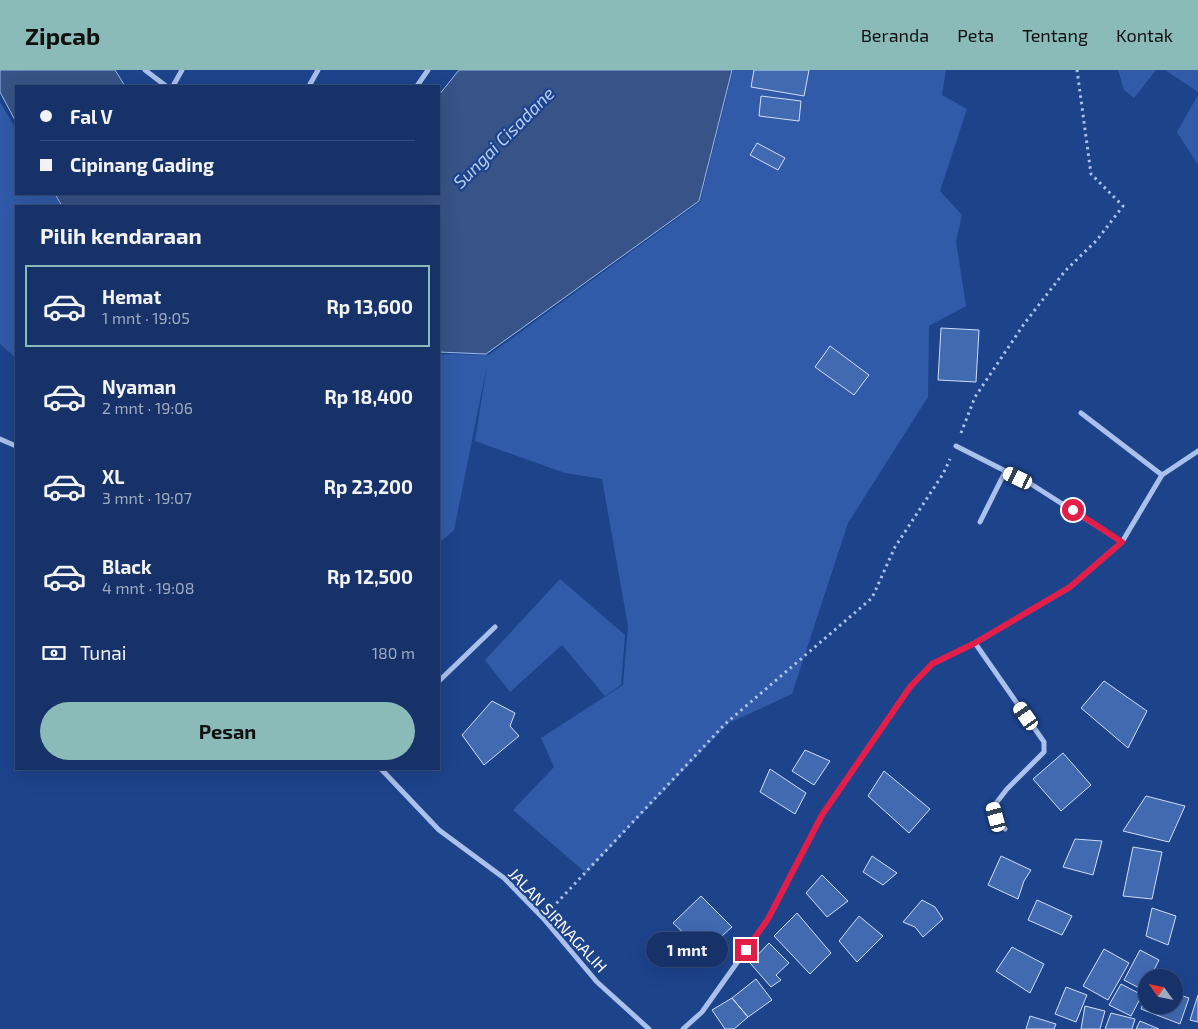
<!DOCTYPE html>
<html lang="id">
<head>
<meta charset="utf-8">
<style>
  :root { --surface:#163268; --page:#233e71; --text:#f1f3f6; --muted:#9eaac0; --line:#354d7c; --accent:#8bbbb9 }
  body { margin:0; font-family:"Exo 2",sans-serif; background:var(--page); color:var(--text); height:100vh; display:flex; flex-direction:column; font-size:19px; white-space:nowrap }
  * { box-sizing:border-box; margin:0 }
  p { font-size:16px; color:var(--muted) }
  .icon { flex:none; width:28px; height:28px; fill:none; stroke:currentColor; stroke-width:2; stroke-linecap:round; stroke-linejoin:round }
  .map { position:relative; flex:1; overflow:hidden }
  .details { position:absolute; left:15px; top:135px; width:425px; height:565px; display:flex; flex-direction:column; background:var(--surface); border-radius:0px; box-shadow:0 5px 20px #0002,0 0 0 1px var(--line) }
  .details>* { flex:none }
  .top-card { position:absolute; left:15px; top:15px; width:425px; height:110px; border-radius:0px; box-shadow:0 5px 20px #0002,0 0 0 1px var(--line); display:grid; align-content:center; height:110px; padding:0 25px; background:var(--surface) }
  .needle { width:32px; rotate:303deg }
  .tools { position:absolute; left:1138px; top:899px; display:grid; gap:10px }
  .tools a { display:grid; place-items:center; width:45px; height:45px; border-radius:50%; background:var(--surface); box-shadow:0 5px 20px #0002,0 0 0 1px var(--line); font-size:25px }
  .end { position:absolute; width:22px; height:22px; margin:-11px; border:6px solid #e11d48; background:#fff; box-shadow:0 0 0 2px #fff }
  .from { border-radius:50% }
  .bubble { position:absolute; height:35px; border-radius:18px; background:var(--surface); box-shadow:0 5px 20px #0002,0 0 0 1px var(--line); font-size:16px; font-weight:700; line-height:35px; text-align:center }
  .car { position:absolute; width:15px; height:30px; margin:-15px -8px; border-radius:6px; box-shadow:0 0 4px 1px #0007; background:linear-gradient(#fff 24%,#345 0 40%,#fff 0 76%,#345 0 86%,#fff 0) }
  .top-card b { display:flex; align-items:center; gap:18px; height:48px; font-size:19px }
  .top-card b+b { border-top:1px solid var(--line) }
  .top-card i { width:12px; height:12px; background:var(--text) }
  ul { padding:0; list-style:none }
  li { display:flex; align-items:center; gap:15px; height:82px; margin:0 10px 8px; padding:0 15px; border:2px solid transparent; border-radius:0px }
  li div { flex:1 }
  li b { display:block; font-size:19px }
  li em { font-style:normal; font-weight:700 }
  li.selected { border-color:var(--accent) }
  li>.icon { width:45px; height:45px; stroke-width:1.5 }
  h2 { padding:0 25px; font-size:22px; line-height:60px }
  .pay { display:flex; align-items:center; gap:12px; height:55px; padding:0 25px; font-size:19px }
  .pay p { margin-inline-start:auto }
  .primary-button { display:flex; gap:10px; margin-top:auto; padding:10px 25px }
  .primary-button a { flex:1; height:58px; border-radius:30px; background:var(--accent); color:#111; font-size:20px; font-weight:700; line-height:58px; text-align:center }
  header { display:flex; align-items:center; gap:30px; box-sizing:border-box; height:70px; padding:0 25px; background:var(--accent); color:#111 }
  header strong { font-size:24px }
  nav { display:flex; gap:28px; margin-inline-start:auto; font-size:18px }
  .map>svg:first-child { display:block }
  .green { fill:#315ba8 }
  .water { fill:#375387; stroke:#9cbbee }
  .building { fill:#426ab1; stroke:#cedef9 }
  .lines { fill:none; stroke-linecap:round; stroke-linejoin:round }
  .path { stroke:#a9c1ec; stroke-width:3; stroke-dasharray:2.5 4; stroke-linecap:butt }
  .minor { stroke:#a9c1ec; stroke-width:5 }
  .route { stroke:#e11d48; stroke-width:6 }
  .labels { text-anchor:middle; stroke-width:4.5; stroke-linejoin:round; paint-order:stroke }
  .street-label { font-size:16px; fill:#fff; stroke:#1d438b }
  .water-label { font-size:18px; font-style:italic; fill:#b5ccf3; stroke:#1d438b }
</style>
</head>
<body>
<header>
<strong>Zipcab</strong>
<nav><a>Beranda</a><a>Peta</a><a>Tentang</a><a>Kontak</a></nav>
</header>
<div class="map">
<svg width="1198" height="959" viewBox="0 0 1198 959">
  <rect width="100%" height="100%" fill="#1d438b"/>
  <path class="green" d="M733 0H946L942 25 967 39 940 121 962 145 956 172 966 236 929 256 928 327 848 453 792 624 729 653 586 803 513 740 554 697 541 668 623 615 628 556 602 409 565 403 475 371 487 295 454 460 439 473V284L489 285 700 132Z
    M1118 0H1156L1134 28 1124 20Z
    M1165 0H1198V22Z
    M1198 25V95L1177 62Z
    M0 32 16 59V124H55L62 136H16V288L0 274Z
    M560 509 625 565 621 615 605 626 562 575 510 622 485 590Z"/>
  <path class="water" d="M0 0H115L125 16H16V52L0 22Z
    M459 0H732L699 131 486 284 439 282V136H62L55 124H439V25Z"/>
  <path class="building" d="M754 0H809L804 26 751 17Z
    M761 26 801 31 799 51 759 46Z
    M757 73 785 88 778 100 750 85Z
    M941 258 979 260 976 312 938 310Z
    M830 276 869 305 854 325 815 297Z
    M1104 611 1147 641 1128 678 1081 638Z
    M492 631 515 643 510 656 519 666 484 695 462 665Z
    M805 680 830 691 814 715 792 701Z
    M1063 683 1091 715 1061 741 1033 709Z
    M770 699 806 723 795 744 760 722Z
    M884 701 930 739 909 763 868 726Z
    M1146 726 1185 736 1169 772 1123 761Z
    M1075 769 1102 771 1093 805 1063 797Z
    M1133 777 1162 782 1152 829 1123 826Z
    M872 786 897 803 883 815 863 802Z
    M1001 786 1031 800 1024 811 1018 829 988 815Z
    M822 805 848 831 827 847 806 823Z
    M701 826 732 857 704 882 673 853Z
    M922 830 935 837 943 849 923 867 915 857 903 852Z
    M1037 830 1072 846 1062 865 1028 850Z
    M1152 838 1176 846 1168 875 1146 866Z
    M797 843 831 883 810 904 774 866Z
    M859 846 883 866 857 892 839 871Z
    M769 873 789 893 776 905 781 910 771 917 750 893Z
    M1012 877 1044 894 1030 923 996 901Z
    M1104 879 1129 893 1108 930 1083 916Z
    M1140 880 1159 890 1150 908H1146L1143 920 1124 910Z
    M756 909 772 930 748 947 732 928Z
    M1121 914 1142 925 1131 946 1109 935Z
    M1066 917 1087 925 1076 952 1055 944Z
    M1174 923 1189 928 1180 954 1141 939 1146 925V935H1174Z
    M1198 925V952L1190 950Z
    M732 928 748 947 734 959H725L712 940Z
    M1085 936 1105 941 1100 959H1081Z
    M1111 943 1135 949 1132 959H1105Z
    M1030 946 1056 954 1054 959H1026Z
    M1140 951 1159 959H1136Z"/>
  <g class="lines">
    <path class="path" d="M961 363 975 327 1024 254 1065 201 1097 170 1123 136 1091 104 1077 0
      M552 838 725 654 872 528 895 477 943 404 950 389"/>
    <path class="minor" d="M145 0 166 16
      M173 16 182 0
      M309 16 318 0
      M417 16 428 0
      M1081 343 1162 405
      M0 369 16 376
      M956 376 1031 414 1122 472
      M980 452 1005 402
      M975 573 1044 672V682L1007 719 993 737 996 747 1005 759
      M439 611 495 557
      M381 699 439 760 504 808 543 848 597 912 649 959
      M683 959 702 942 768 849 822 745 910 617 932 594 975 573 1070 517 1122 472 1162 405 1198 381"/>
  </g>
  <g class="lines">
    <path class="route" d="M746 880 768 849 822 745 910 617 932 594 975 573 1070 517 1122 472 1073 440"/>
  </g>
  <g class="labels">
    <g class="street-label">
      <text transform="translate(558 850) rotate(47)" y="6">JALAN SIRNAGALIH</text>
    </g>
    <g class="water-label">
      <text transform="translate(504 68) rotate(-45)" y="6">Sungai Cisadane</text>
    </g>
  </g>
</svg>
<div class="tools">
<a><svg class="needle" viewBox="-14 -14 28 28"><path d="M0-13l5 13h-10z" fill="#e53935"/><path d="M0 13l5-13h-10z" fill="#9eaac0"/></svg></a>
</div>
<i class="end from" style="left:1073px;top:440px"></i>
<i class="end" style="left:746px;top:880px"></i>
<div class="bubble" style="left:646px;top:862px;width:82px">1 mnt</div>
<i class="car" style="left:1018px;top:408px;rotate:296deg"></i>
<i class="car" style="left:1026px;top:646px;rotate:325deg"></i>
<i class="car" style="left:996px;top:747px;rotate:345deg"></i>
<div class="top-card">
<b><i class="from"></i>Fal V</b>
<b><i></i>Cipinang Gading</b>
</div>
<section class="details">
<h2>Pilih kendaraan</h2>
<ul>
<li class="selected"><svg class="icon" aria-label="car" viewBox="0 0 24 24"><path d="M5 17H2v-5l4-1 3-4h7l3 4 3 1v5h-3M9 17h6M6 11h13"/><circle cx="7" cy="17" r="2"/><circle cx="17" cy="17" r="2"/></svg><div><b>Hemat</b><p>1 mnt · 19:05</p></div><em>Rp 13,600</em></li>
<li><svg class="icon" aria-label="car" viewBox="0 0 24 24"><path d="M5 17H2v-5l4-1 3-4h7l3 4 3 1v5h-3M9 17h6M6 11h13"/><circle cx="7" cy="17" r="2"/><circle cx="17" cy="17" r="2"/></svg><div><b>Nyaman</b><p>2 mnt · 19:06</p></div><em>Rp 18,400</em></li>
<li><svg class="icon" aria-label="car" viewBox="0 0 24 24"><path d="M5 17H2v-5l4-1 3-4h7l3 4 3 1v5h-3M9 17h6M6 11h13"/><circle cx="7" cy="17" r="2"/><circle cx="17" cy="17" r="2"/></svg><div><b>XL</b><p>3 mnt · 19:07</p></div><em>Rp 23,200</em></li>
<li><svg class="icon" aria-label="car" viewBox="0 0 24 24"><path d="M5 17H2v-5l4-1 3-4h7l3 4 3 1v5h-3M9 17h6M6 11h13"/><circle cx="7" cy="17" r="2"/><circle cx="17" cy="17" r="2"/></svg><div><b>Black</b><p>4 mnt · 19:08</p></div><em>Rp 12,500</em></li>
</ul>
<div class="pay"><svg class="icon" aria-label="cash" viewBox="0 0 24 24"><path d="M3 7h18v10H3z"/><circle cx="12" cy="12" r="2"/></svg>Tunai<p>180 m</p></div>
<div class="primary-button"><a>Pesan</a></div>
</section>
</div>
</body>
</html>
